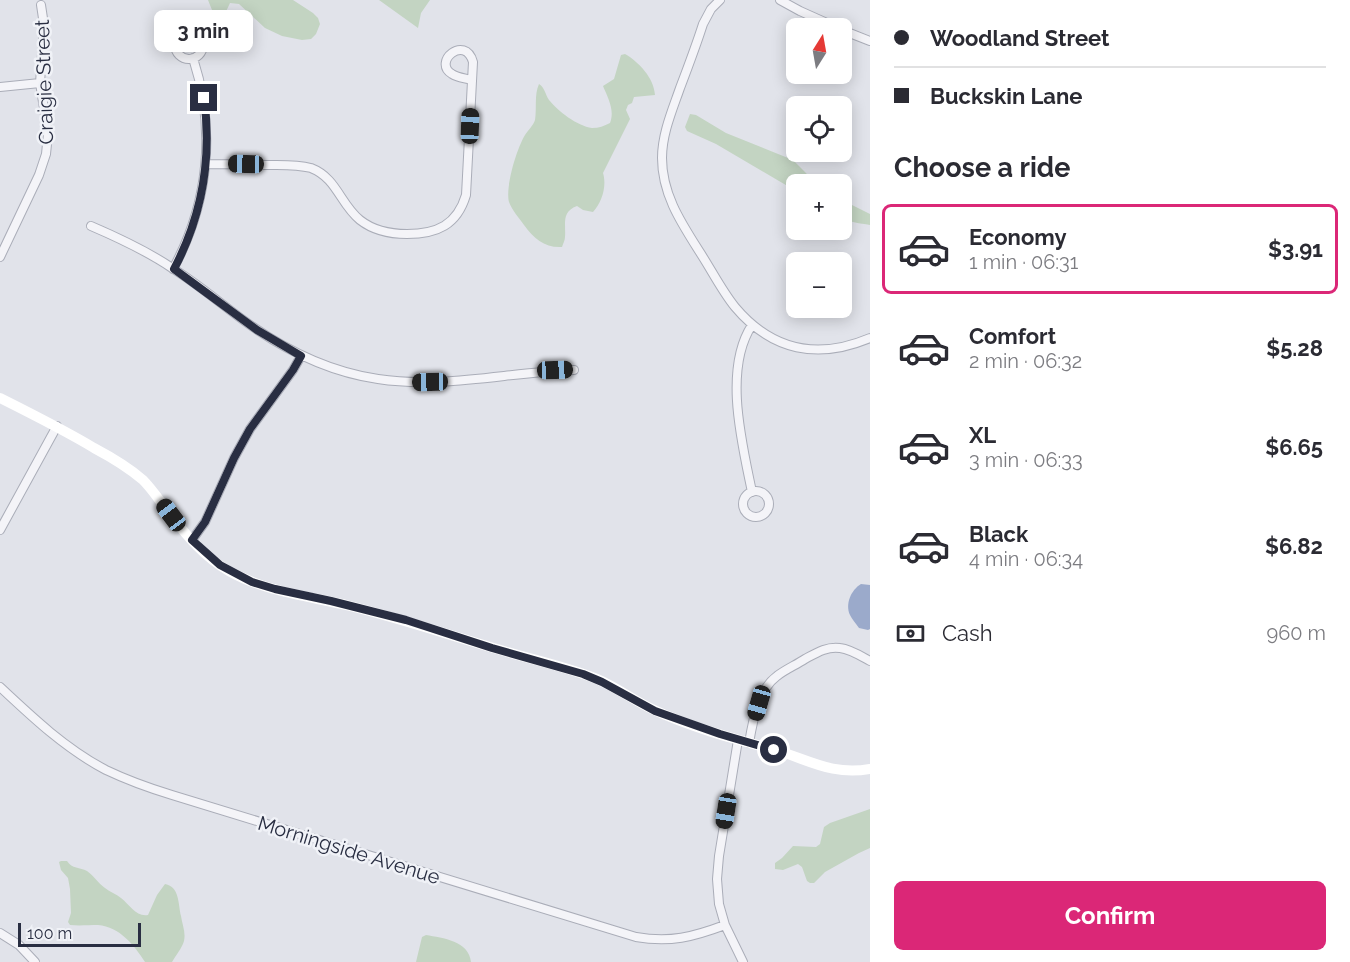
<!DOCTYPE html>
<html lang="en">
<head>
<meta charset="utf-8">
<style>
  :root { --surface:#fff; --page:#f7f7f7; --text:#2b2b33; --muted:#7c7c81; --line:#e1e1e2; --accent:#db2777 }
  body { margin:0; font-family:Raleway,sans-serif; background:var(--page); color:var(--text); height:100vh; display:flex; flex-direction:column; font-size:22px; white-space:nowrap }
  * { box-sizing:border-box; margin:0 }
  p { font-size:20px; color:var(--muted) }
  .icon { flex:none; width:33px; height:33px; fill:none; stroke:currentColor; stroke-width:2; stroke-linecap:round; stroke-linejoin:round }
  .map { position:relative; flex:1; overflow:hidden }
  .side { display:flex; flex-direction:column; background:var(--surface); width:480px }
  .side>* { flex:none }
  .banner { display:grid; align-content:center; height:132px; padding:0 24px; background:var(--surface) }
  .needle { width:39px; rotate:11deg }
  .controls { position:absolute; left:786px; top:18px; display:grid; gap:12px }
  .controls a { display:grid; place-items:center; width:66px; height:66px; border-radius:9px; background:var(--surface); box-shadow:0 3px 15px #0003; font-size:30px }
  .scale { position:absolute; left:18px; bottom:15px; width:123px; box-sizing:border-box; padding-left:6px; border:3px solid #292e42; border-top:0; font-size:16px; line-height:21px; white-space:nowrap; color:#292e42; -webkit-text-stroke:4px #f0f2f7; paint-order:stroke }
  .end { position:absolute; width:27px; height:27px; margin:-14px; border:8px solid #292e42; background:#fff; box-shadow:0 0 0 3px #fff }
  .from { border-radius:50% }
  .bubble { position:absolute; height:42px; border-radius:9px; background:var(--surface); box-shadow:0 3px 15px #0003; font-size:20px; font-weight:700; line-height:42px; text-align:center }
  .car { position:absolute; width:18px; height:36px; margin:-18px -9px; border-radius:8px; box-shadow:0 0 4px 2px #0007; background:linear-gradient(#222 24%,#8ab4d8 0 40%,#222 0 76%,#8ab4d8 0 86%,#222 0) }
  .banner b { display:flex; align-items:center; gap:21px; height:57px; font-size:22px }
  .banner b+b { border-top:2px solid var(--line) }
  .banner i { width:15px; height:15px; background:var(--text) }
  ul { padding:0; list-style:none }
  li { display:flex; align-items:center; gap:18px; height:90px; margin:0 12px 9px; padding:0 12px; border:3px solid transparent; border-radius:9px }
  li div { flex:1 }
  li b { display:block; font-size:22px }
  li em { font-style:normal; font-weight:700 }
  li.current { border-color:var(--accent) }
  li>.icon { width:54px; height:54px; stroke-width:1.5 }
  h2 { padding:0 24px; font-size:27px; line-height:72px }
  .pay { display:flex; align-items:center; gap:15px; height:66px; padding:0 24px; font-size:22px }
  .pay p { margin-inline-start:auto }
  .action { display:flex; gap:12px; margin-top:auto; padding:12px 24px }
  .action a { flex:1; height:69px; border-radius:9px; background:var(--accent); color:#fff; font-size:24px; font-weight:700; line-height:69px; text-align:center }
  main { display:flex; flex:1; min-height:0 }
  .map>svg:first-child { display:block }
  .green { fill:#c3d4c2 }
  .water { fill:#9baacb }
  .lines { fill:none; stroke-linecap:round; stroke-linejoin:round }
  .street-casing { stroke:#aaadb8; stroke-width:10 }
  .street { stroke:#f4f4f8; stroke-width:8 }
  .secondary { stroke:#fff; stroke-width:10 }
  .route { stroke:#292e42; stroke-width:8 }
  .labels { text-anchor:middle; stroke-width:5; stroke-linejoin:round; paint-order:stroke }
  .street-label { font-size:20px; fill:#292e42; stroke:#f0f2f7 }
</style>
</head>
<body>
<main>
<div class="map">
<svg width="870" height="962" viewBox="0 0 870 962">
  <rect width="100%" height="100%" fill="#e1e3ea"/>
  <path class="green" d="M208 0H293L313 13 318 18 320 24 316 34 311 39 302 40 282 36 265 28 239 4 230 3 223 18H219L212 10Z
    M379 0H430L421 13 418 28Z
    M625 54C639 62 654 78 655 95L634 97 632 103 628 105 626 110 630 119 603 173C607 186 602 202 593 212L583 210 577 206C561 212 566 224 565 237 565 240 563 244 562 247 545 248 534 239 524 225 519 218 512 210 509 202 505 187 517 148 525 135 528 130 533 126 535 120 537 108 534 95 539 84 545 88 545 94 549 100 558 111 577 126 592 128 599 128 604 126 610 123 615 110 608 98 603 86L614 79 621 55Z
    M690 114 696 115 726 133 793 160 806 173 811 180 817 184H796V191L716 144 687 131 685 127Z
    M842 200 870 214V225C859 223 851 223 842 217Z
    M870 809V848L859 853 825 872 814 883H810L807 881 802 867 798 864 783 870 775 869V863L782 858 793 846 816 847 820 844 824 827 830 823Z
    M61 861H67C72 869 80 867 87 871 94 876 98 883 105 888 110 892 116 894 121 898 130 905 136 917 148 915L157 895 165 884C180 887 178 904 181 916 182 924 186 932 184 941 182 948 176 955 172 962H145C134 945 120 927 98 925 89 925 79 926 70 925L68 922 71 913 70 889 68 878 61 870 59 862Z
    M426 935C443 938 469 941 471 962H416L422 937Z"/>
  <path class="water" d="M861 584 870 585V629L868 630 859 628C856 624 852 619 850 615 845 604 851 590 861 584Z"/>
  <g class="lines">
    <g class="street-casing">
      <path id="street" d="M720 0 711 9 703 24C696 46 688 67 680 88 672 111 662 134 662 158 662 195 682 224 701 254 712 271 722 291 735 307 772 351 818 360 870 338
        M780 0 800 11 838 28
        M842 30 870 41
        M175 45a14 14 0 1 1 28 0a14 14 0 1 1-28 0Z
        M0 87 40 83
        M206 164C225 164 245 164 265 165 280 165 296 164 311 168 337 178 340 204 360 220 374 231 390 234 407 234 437 234 457 225 466 195L473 62C465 34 432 62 452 74 458 78 465 78 471 80
        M91 226C119 238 147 251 172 268 198 284 221 304 246 322 285 350 330 372 378 379 443 389 509 372 574 370
        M0 257 39 175 46 154 48 134 40 83 44 25 41 5
        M173 269C209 203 216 129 193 58
        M752 325C723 369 742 443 752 492
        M743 504a13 13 0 1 1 26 0a13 13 0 1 1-26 0Z
        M0 530 57 426
        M192 540 205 522 234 458 250 429 293 370 301 356
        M0 687C33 718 66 749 106 770 127 780 149 788 172 795L636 937C670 943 693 937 725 925
        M738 740 719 856 717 879 719 904 725 925 743 962
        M749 743C753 720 758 690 777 676 786 669 796 665 805 659 816 653 827 646 840 648 850 649 861 656 870 661
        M0 933 19 945 35 962"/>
    </g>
    <use href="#street" class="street"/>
    <path class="secondary" d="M0 398C32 414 64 430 94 448 111 457 128 467 143 480 153 490 161 503 170 514 187 536 205 558 229 571 266 592 309 596 350 606 402 619 452 636 504 651 534 660 567 667 597 679 616 687 633 700 652 709 690 727 731 738 772 749 808 759 831 776 870 769"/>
  </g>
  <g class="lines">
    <path class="route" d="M204 98C212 158 202 216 174 269L257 330 301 356 293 370 250 429 234 458 205 522 192 540 220 565 252 582 275 589 331 601 406 620 492 648 583 674 602 682 655 711 720 734 774 750"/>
  </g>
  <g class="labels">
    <g class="street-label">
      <text transform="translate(44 82) rotate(-92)" y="7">Craigie Street</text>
      <text transform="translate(349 850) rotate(17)" y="7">Morningside Avenue</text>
    </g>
  </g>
</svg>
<div class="controls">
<a><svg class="needle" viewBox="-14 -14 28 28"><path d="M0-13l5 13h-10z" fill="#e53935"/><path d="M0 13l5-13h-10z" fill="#7c7c81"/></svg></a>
<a><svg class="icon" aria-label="locate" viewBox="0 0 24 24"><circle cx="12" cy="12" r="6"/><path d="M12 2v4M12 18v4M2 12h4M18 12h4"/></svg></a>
<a>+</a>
<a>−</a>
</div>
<div class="scale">100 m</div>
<i class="end from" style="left:774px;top:750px"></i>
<i class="end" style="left:204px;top:98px"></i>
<div class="bubble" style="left:154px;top:10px;width:99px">3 min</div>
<i class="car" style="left:470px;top:126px;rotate:2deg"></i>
<i class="car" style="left:246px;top:164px;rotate:271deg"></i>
<i class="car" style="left:555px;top:370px;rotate:88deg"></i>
<i class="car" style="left:430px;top:382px;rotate:269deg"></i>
<i class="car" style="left:171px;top:515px;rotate:323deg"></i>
<i class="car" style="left:759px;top:703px;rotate:196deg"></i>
<i class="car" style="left:726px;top:811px;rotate:189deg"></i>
</div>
<section class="side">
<div class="banner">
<b><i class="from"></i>Woodland Street</b>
<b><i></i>Buckskin Lane</b>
</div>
<h2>Choose a ride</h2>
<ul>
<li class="current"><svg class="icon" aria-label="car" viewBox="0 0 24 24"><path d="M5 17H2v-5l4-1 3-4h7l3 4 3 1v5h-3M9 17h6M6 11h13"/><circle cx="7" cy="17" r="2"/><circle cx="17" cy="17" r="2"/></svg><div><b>Economy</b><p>1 min · 06:31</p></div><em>$3.91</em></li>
<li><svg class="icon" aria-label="car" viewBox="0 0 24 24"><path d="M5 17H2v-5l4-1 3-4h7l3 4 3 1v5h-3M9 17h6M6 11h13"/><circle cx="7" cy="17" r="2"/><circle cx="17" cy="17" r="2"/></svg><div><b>Comfort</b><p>2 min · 06:32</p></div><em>$5.28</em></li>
<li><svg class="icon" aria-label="car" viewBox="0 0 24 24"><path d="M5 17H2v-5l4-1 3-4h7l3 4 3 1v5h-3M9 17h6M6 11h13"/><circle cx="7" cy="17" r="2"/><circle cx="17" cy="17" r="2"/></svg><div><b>XL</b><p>3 min · 06:33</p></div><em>$6.65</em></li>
<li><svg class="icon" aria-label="car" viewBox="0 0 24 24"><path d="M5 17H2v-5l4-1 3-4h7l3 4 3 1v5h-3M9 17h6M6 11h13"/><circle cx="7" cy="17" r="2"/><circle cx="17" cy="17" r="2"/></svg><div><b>Black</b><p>4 min · 06:34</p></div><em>$6.82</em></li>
</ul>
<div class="pay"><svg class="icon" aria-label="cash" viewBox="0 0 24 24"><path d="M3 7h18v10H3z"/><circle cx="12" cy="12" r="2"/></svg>Cash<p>960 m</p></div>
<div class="action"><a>Confirm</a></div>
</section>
</main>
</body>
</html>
